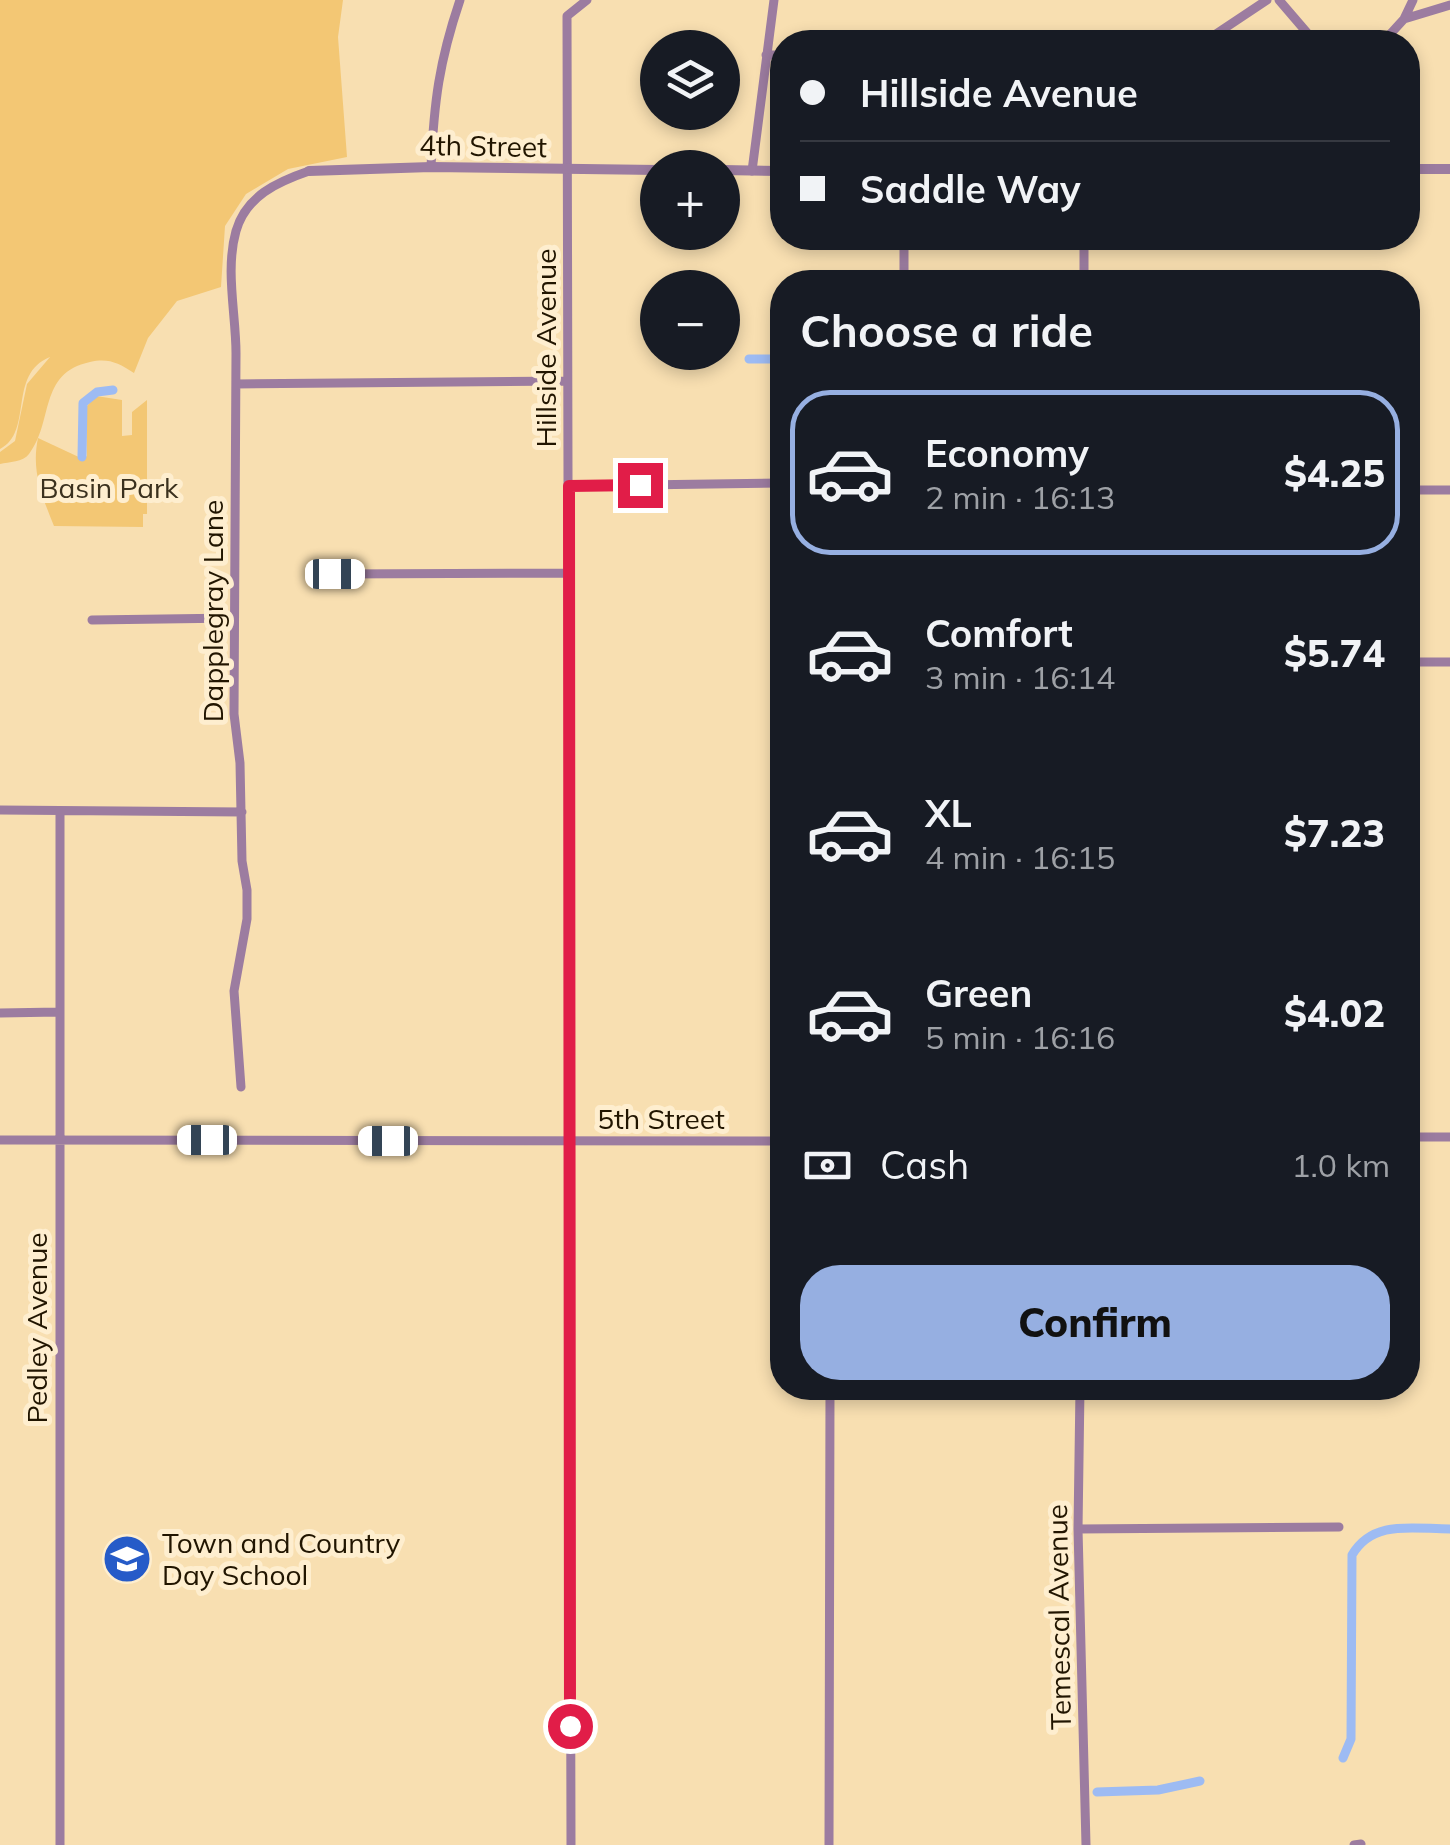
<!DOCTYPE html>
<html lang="en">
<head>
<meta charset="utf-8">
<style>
  :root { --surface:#171b24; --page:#20242c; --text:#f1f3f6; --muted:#9ea1a6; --line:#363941; --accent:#96afe1 }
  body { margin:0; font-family:Mulish,sans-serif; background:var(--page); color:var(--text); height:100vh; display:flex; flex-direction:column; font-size:38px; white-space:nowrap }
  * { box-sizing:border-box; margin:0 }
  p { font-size:32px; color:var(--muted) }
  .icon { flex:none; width:55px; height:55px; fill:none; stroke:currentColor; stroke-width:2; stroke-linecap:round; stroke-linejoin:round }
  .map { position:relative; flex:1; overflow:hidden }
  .panel { position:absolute; left:770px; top:270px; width:650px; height:1130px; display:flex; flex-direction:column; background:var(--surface); border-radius:40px; box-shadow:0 5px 15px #0003 }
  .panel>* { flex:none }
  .hud { position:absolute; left:770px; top:30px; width:650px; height:220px; border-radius:40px; box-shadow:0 5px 15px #0003; display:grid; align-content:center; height:220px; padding:0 30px; background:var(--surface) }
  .controls { position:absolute; left:640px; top:30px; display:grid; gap:20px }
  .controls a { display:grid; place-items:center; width:100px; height:100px; border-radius:50%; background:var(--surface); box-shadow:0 5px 15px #0003; font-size:50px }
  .end { position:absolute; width:45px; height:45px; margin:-22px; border:12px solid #e11d48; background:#fff; box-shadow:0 0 0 5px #fff }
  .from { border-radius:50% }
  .car { position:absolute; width:30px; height:60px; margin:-30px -15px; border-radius:12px; box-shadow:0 0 8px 2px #0007; background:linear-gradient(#fff 24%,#345 0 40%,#fff 0 76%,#345 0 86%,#fff 0) }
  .hud b { display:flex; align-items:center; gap:35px; height:95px; font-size:38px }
  .hud b+b { border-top:2px solid var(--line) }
  .hud i { width:25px; height:25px; background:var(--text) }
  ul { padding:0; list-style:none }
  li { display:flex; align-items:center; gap:30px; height:165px; margin:0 20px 15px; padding:0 10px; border:5px solid transparent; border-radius:40px }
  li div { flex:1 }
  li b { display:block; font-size:38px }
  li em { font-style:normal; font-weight:800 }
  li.active { border-color:var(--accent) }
  li>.icon { width:90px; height:90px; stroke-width:1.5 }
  h2 { padding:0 30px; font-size:45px; line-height:120px }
  .pay { display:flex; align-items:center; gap:25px; height:110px; padding:0 30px; font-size:38px }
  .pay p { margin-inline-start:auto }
  .button { display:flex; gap:20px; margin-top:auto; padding:20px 30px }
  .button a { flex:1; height:115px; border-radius:40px; background:var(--accent); color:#111; font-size:40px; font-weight:800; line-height:115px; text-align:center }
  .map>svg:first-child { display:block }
  .green { fill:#f3c774 }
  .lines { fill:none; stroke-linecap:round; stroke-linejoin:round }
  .canal { stroke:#9dbbf3; stroke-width:9 }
  .minor { stroke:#9c7ca0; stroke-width:9 }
  .tertiary { stroke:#9c7ca0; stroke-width:10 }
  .route { stroke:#e11d48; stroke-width:12 }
  .labels { text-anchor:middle; stroke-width:10; stroke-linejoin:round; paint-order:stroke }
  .street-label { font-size:28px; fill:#211500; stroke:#feeecf }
  .park-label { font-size:28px; fill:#3b311e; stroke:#feeecf }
  .poi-label { font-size:28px; fill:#211500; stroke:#feeecf; text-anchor:start }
</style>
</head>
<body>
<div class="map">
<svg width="1450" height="1845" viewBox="0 0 1450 1845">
  <rect width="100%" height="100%" fill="#f8dfb1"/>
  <path class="green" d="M0 0H343L338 37 347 157 288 169 246 194 225 226 221 287 177 301 148 338 134 373C118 363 109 358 90 362 38 373 54 422 29 454 23 462 9 462 0 464V452L15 441 27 384 50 357C7 374 34 432 0 449Z
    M96 396 122 400V436L132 435V412L147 400V514H143V527L54 526C42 496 31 471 38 438L83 459 87 456 86 407Z"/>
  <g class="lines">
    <path class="canal" d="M749 359H782
      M82 457 83 403 97 392 113 390
      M1343 1758 1351 1739 1352 1555C1373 1519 1413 1529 1450 1529
      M1097 1792 1158 1790 1200 1781"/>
    <path class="minor" d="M1279 0 1315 42
      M1404 19 1450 5
      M1204 42 1267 0
      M1383 42 1404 19 1413 0
      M766 55H782
      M431 167C434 102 439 62 460 0
      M752 171 774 0
      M904 238V282
      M1084 282V238
      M236 384 567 381
      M569 486 782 483
      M1408 490H1450
      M335 574 567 573
      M92 620 234 618
      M1408 662H1450
      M0 810 242 812
      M60 812V1845
      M0 1013 59 1012
      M241 1087 234 991 247 919V890L242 861 240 763 234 714C234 594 235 474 236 353 236 314 225 270 236 231 246 196 277 182 309 171
      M1408 1137H1450
      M0 1140 782 1141
      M1080 1388 1078 1529 1086 1845
      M1078 1529 1339 1527
      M571 1845 567 16 587 0
      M829 1845 830 1388
      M1354 1845 1361 1844"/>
    <path class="tertiary" d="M1408 169H1450
      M722 170 782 171
      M309 171 431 167 658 170"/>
  </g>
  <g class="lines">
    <path class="route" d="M570 1726 569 486 640 485"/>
  </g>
  <defs>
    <g id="school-disc" transform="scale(2.5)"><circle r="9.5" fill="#265bc8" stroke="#feeecf"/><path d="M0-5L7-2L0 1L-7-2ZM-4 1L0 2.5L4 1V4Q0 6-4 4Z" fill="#fff"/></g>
  </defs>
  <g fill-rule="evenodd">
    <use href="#school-disc" x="127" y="1559"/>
  </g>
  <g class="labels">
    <g class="street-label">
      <text transform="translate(483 146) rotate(1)" y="10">4th Street</text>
      <text transform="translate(546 348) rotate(-90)" y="10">Hillside Avenue</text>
      <text transform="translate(213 611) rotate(-90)" y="10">Dapplegray Lane</text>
      <text x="661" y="1129">5th Street</text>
      <text transform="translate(37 1328) rotate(-90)" y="10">Pedley Avenue</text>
      <text transform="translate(1059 1617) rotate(-91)" y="10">Temescal Avenue</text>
    </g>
    <g class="park-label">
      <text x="109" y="498">Basin Park</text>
    </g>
    <g class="poi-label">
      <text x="162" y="1553">Town and Country<tspan x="162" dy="32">Day School</tspan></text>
    </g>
  </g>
</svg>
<div class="controls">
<a><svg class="icon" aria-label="layers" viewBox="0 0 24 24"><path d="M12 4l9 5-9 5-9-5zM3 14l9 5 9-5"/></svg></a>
<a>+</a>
<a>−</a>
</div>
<i class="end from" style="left:570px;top:1726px"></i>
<i class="end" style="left:640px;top:485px"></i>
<i class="car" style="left:335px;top:574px;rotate:90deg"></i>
<i class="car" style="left:207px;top:1140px;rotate:270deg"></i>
<i class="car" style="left:388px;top:1141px;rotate:270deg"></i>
<div class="hud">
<b><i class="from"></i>Hillside Avenue</b>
<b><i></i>Saddle Way</b>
</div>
<section class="panel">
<h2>Choose a ride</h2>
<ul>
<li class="active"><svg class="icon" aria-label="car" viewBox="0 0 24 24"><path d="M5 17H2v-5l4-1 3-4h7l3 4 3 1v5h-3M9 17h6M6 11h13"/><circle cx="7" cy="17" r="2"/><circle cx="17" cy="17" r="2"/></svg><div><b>Economy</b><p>2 min · 16:13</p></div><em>$4.25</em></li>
<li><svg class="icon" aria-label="car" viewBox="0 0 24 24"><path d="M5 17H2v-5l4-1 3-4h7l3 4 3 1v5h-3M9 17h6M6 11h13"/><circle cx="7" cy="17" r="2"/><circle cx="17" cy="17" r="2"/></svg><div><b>Comfort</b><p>3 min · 16:14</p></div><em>$5.74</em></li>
<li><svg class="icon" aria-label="car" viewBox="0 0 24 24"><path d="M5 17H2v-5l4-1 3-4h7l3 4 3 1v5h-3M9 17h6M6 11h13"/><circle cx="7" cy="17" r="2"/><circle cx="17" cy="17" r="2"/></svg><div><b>XL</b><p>4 min · 16:15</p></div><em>$7.23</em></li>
<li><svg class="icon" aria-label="car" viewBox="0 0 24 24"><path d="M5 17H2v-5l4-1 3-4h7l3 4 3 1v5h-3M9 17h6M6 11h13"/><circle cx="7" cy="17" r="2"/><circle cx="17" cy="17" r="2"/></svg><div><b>Green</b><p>5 min · 16:16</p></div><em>$4.02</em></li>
</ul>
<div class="pay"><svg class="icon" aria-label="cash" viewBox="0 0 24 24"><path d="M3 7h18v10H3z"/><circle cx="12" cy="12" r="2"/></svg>Cash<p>1.0 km</p></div>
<div class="button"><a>Confirm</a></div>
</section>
</div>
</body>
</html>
